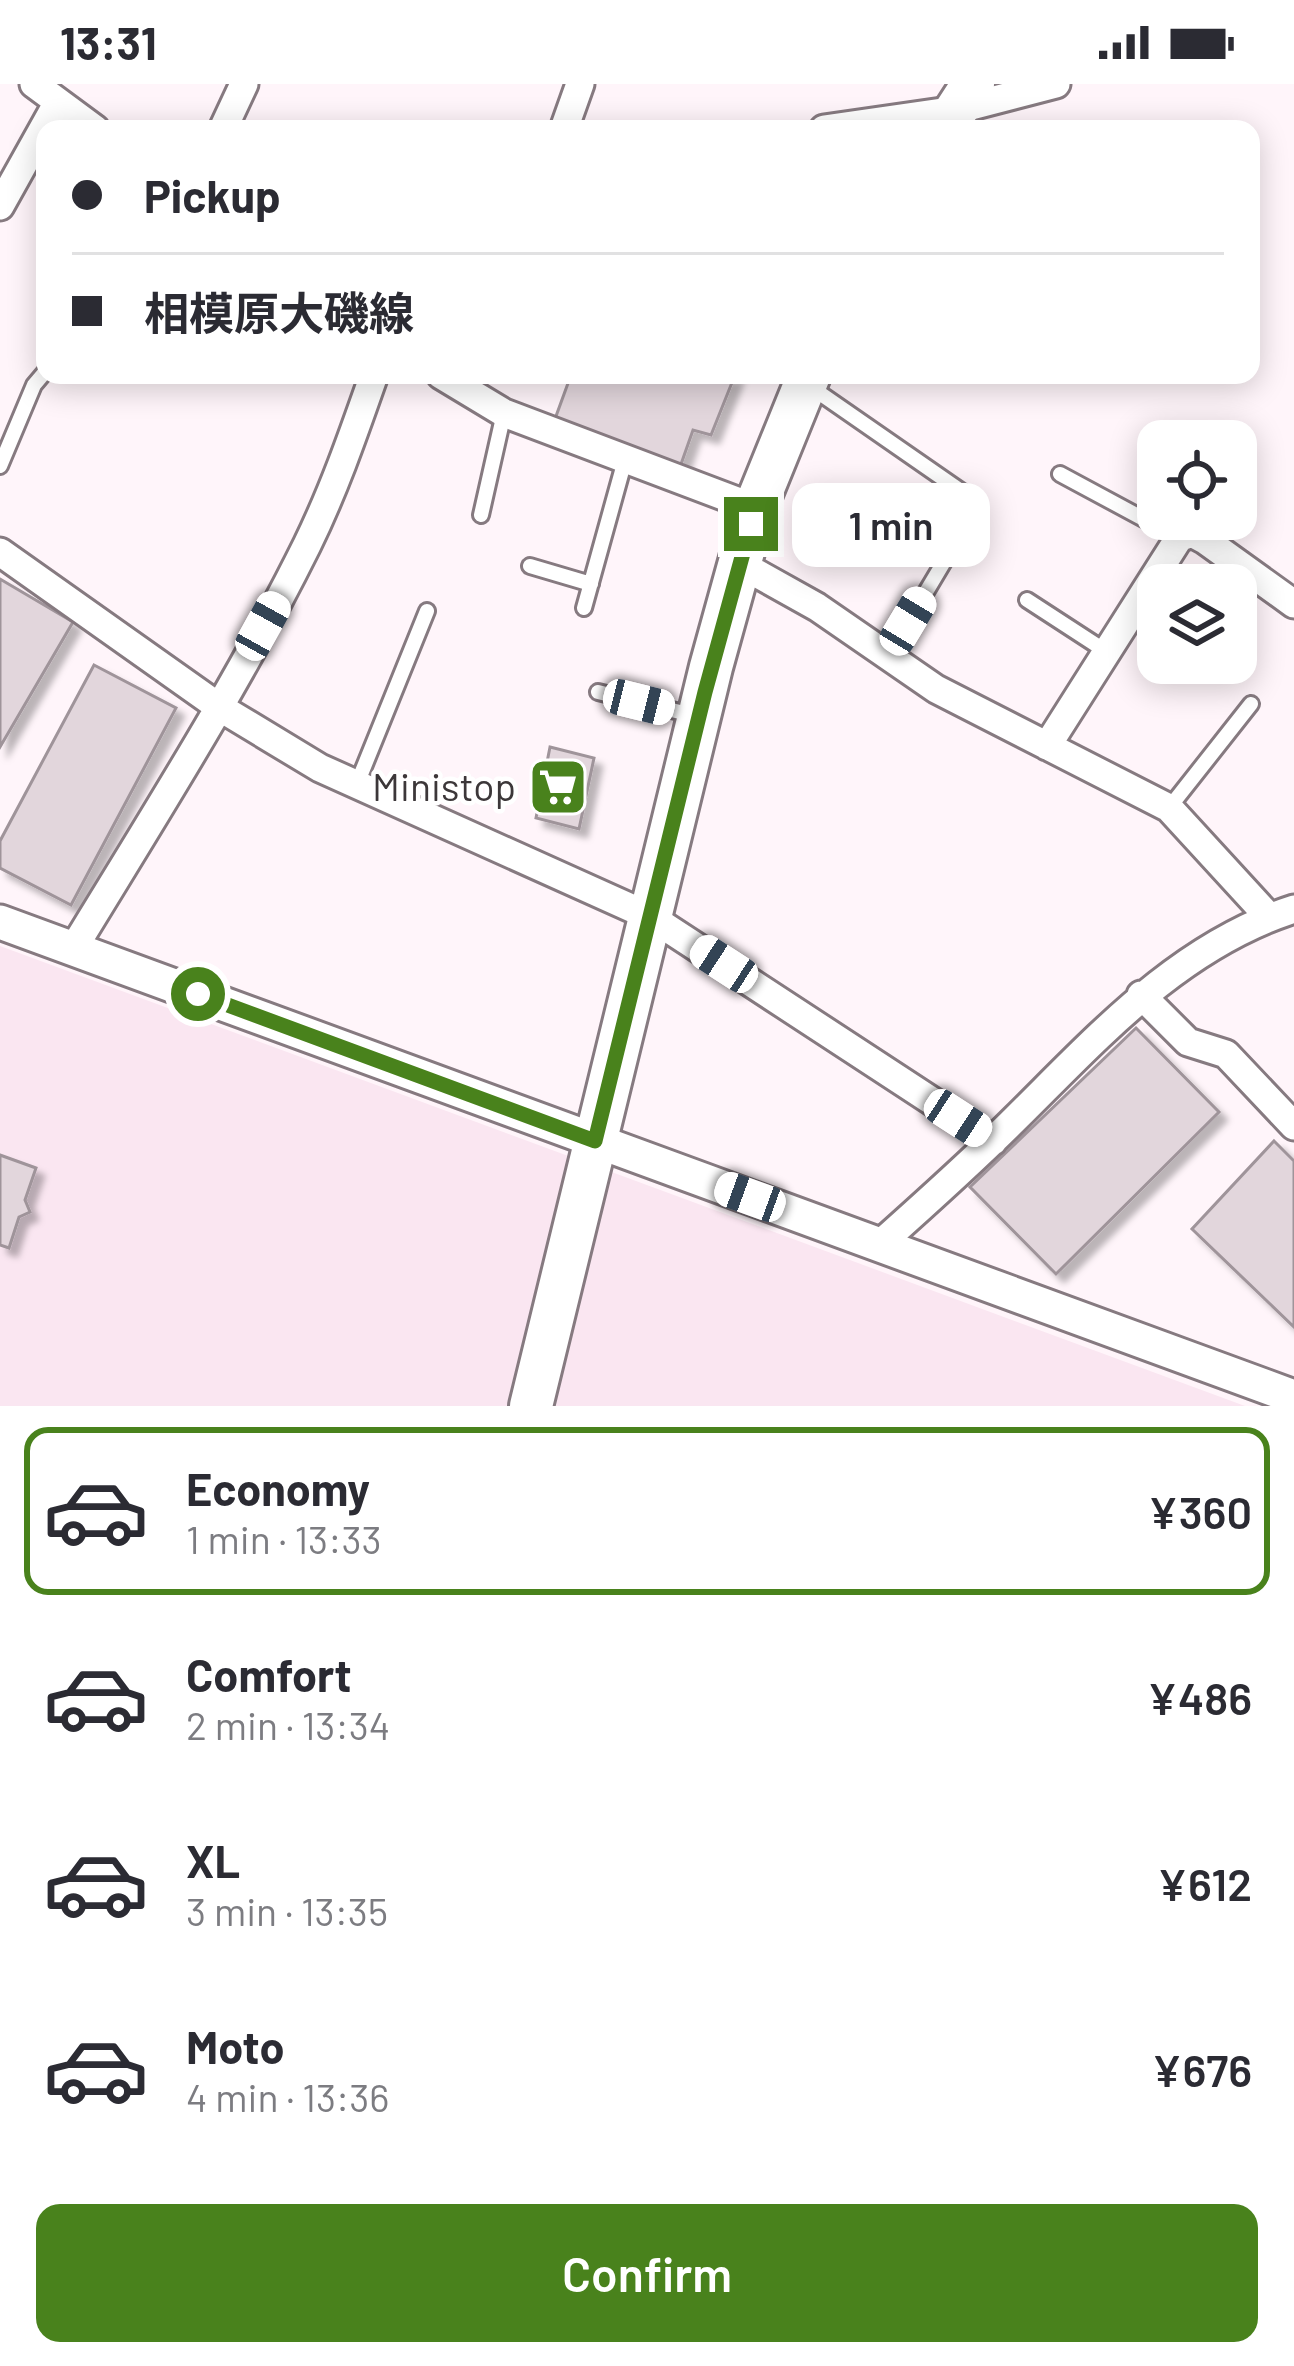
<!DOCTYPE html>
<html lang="en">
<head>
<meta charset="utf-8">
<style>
  :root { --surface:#fff; --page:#f2f2f3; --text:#2b2b33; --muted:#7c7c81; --line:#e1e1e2; --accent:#49821c }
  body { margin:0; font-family:Barlow,"Noto Sans JP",sans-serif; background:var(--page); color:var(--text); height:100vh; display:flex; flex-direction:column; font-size:45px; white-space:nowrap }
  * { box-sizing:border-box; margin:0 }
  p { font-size:39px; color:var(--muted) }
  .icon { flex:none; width:66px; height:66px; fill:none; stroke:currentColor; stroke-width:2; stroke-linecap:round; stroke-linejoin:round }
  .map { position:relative; height:1322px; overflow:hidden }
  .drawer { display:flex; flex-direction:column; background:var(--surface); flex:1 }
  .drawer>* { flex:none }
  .top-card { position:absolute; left:36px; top:36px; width:1224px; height:264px; border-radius:24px; box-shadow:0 6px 30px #0003; display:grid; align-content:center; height:264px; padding:0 36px; background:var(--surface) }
  .fabs { position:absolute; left:1137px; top:336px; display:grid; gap:24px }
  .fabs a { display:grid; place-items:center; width:120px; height:120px; border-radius:24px; background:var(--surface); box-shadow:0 6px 30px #0003; font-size:60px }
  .end { position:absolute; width:54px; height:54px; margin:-27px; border:15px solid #49821c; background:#fff; box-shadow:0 0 0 6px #fff }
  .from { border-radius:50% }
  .bubble { position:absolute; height:84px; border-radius:24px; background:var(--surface); box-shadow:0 6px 30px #0003; font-size:39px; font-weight:600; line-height:84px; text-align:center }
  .car { position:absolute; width:36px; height:72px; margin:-36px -18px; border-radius:15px; box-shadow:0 0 9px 3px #0007; background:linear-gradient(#fff 24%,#345 0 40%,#fff 0 76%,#345 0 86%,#fff 0) }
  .top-card b { display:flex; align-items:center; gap:42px; height:114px; font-size:45px }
  .top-card b+b { border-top:3px solid var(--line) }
  .top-card i { width:30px; height:30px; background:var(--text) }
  ul { padding:21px 0 0; list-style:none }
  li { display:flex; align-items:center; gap:36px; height:168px; margin:0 24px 18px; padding:0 12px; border:6px solid transparent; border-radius:24px }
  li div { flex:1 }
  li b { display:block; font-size:45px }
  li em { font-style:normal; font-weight:600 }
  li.active { border-color:var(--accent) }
  li>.icon { width:108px; height:108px; stroke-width:1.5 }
  .primary-button { display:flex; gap:24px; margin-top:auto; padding:24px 36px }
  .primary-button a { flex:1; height:138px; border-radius:24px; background:var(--accent); color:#fff; font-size:48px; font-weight:600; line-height:138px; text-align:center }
  .status { display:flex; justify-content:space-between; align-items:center; height:84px; padding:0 60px; background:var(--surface); direction:ltr }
  .status svg { height:33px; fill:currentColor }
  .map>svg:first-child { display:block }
  .built { fill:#fae6f1 }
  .building { fill:#e2d6dc; stroke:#9f949a; stroke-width:3; filter:url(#shadow) }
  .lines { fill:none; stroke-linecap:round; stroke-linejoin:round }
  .service-casing { stroke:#867a80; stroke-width:20 }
  .minor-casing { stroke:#867a80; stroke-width:33 }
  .tertiary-casing { stroke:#867a80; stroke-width:39 }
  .primary-casing { stroke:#867a80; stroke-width:48 }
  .service { stroke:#fff; stroke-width:14 }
  .minor { stroke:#fff; stroke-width:27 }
  .tertiary { stroke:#fff; stroke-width:33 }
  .primary { stroke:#fff; stroke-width:42 }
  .route { stroke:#49821c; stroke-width:15 }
  .labels { text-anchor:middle; stroke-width:9; stroke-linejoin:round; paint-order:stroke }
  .poi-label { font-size:39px; fill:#3c3739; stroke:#fff; text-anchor:end }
</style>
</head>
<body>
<div class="status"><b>13:31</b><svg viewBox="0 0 49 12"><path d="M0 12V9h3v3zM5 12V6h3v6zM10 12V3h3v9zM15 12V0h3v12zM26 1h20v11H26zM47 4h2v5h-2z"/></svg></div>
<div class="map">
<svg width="1294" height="1322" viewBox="0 0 1294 1322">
  <defs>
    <filter id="shadow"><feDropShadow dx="8" dy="8" stdDeviation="3" flood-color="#0004"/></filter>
  </defs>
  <rect width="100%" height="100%" fill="#fff5fa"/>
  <path class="built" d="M0 862 1245 1322H0Z"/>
  <path class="building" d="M571 291H735L711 351 693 346 680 383 555 335Z
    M0 495 73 538 0 663Z
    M94 581 176 624 71 821 0 784V757Z
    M550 663 594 674 579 745 536 734Z
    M1136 944 1219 1028 1056 1190 970 1103Z
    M1274 1057 1294 1077V1243L1192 1145Z
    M0 1071 36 1084 25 1116 30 1128 19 1133 9 1164 0 1161Z"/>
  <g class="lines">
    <g class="service-casing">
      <path id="service" d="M808 301 971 414 970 434 888 572
        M0 382 34 301 45 288
        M1060 390 1179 454
        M481 431 504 329
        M530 482 591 500
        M1027 516 1107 568
        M584 524 625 376
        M598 608 692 631
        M357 700 427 527
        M1169 724 1251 620"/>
    </g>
    <g class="minor-casing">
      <path id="minor" d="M34 0 95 45
        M223 45 244 0
        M564 45 580 0
        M824 45 956 26 1056 0
        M0 122 58 18
        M441 291 504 329 755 424
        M0 468 219 623 320 684 649 832 993 1057
        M740 480 817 523 936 605 1169 724 1269 833
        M1047 662 1179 454 1192 449 1205 456 1294 520
        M73 865C154 732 238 600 307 461 334 406 354 348 374 291
        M1141 911 1188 958 1226 970 1294 1042
        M880 1160C926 1119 972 1078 1016 1034 1099 952 1179 862 1294 825"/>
    </g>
    <g class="tertiary-casing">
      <path id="tertiary" d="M0 838 1294 1313"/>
    </g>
    <g class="primary-casing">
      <path id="primary" d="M944 45 973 0
        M531 1322 711 583 755 424 809 291"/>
    </g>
    <use href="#service" class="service"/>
    <use href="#minor" class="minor"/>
    <use href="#tertiary" class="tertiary"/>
    <use href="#primary" class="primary"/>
  </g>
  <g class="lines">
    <path class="route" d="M198 910 595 1057 705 608 751 440"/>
  </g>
  <defs>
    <g id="supermarket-square" transform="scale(3)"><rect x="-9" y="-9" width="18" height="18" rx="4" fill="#49821c" stroke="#fff"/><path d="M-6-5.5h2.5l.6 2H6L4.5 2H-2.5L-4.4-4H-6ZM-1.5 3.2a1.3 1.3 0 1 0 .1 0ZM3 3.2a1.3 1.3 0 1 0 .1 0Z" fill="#fff"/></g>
  </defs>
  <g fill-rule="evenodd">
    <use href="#supermarket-square" x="558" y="703"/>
  </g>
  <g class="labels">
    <g class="poi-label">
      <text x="516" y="717">Ministop</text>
    </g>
  </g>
</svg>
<div class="fabs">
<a><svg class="icon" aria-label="locate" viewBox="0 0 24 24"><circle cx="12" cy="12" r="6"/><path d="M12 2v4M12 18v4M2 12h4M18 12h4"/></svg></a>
<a><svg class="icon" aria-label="layers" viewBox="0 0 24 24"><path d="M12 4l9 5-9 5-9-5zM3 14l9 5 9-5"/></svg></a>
</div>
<i class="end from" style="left:198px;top:910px"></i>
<i class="end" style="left:751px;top:440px"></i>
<div class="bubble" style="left:792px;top:399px;width:198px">1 min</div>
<i class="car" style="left:908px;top:537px;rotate:31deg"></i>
<i class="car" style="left:263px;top:542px;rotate:29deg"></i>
<i class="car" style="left:639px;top:618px;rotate:104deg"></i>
<i class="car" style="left:724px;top:880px;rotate:303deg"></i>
<i class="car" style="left:958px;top:1034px;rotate:123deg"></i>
<i class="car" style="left:750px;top:1113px;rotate:290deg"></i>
<div class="top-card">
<b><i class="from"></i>Pickup</b>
<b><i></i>相模原大磯線</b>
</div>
</div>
<section class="drawer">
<ul>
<li class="active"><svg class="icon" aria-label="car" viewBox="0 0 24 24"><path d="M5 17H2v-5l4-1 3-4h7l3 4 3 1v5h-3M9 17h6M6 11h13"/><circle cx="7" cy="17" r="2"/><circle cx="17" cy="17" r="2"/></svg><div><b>Economy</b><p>1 min · 13:33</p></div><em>¥360</em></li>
<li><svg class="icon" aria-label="car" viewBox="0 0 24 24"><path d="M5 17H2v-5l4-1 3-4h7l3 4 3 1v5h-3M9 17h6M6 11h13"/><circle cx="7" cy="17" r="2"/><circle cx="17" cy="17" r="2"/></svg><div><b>Comfort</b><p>2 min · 13:34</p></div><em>¥486</em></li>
<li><svg class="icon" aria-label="car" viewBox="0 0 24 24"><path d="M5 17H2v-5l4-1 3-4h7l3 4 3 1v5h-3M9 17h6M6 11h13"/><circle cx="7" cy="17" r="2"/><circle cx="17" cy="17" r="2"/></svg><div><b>XL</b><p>3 min · 13:35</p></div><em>¥612</em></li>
<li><svg class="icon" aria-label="car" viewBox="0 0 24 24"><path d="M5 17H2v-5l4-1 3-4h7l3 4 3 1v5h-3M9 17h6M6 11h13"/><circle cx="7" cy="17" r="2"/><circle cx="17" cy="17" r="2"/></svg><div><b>Moto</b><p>4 min · 13:36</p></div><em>¥676</em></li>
</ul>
<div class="primary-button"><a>Confirm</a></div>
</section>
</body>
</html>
